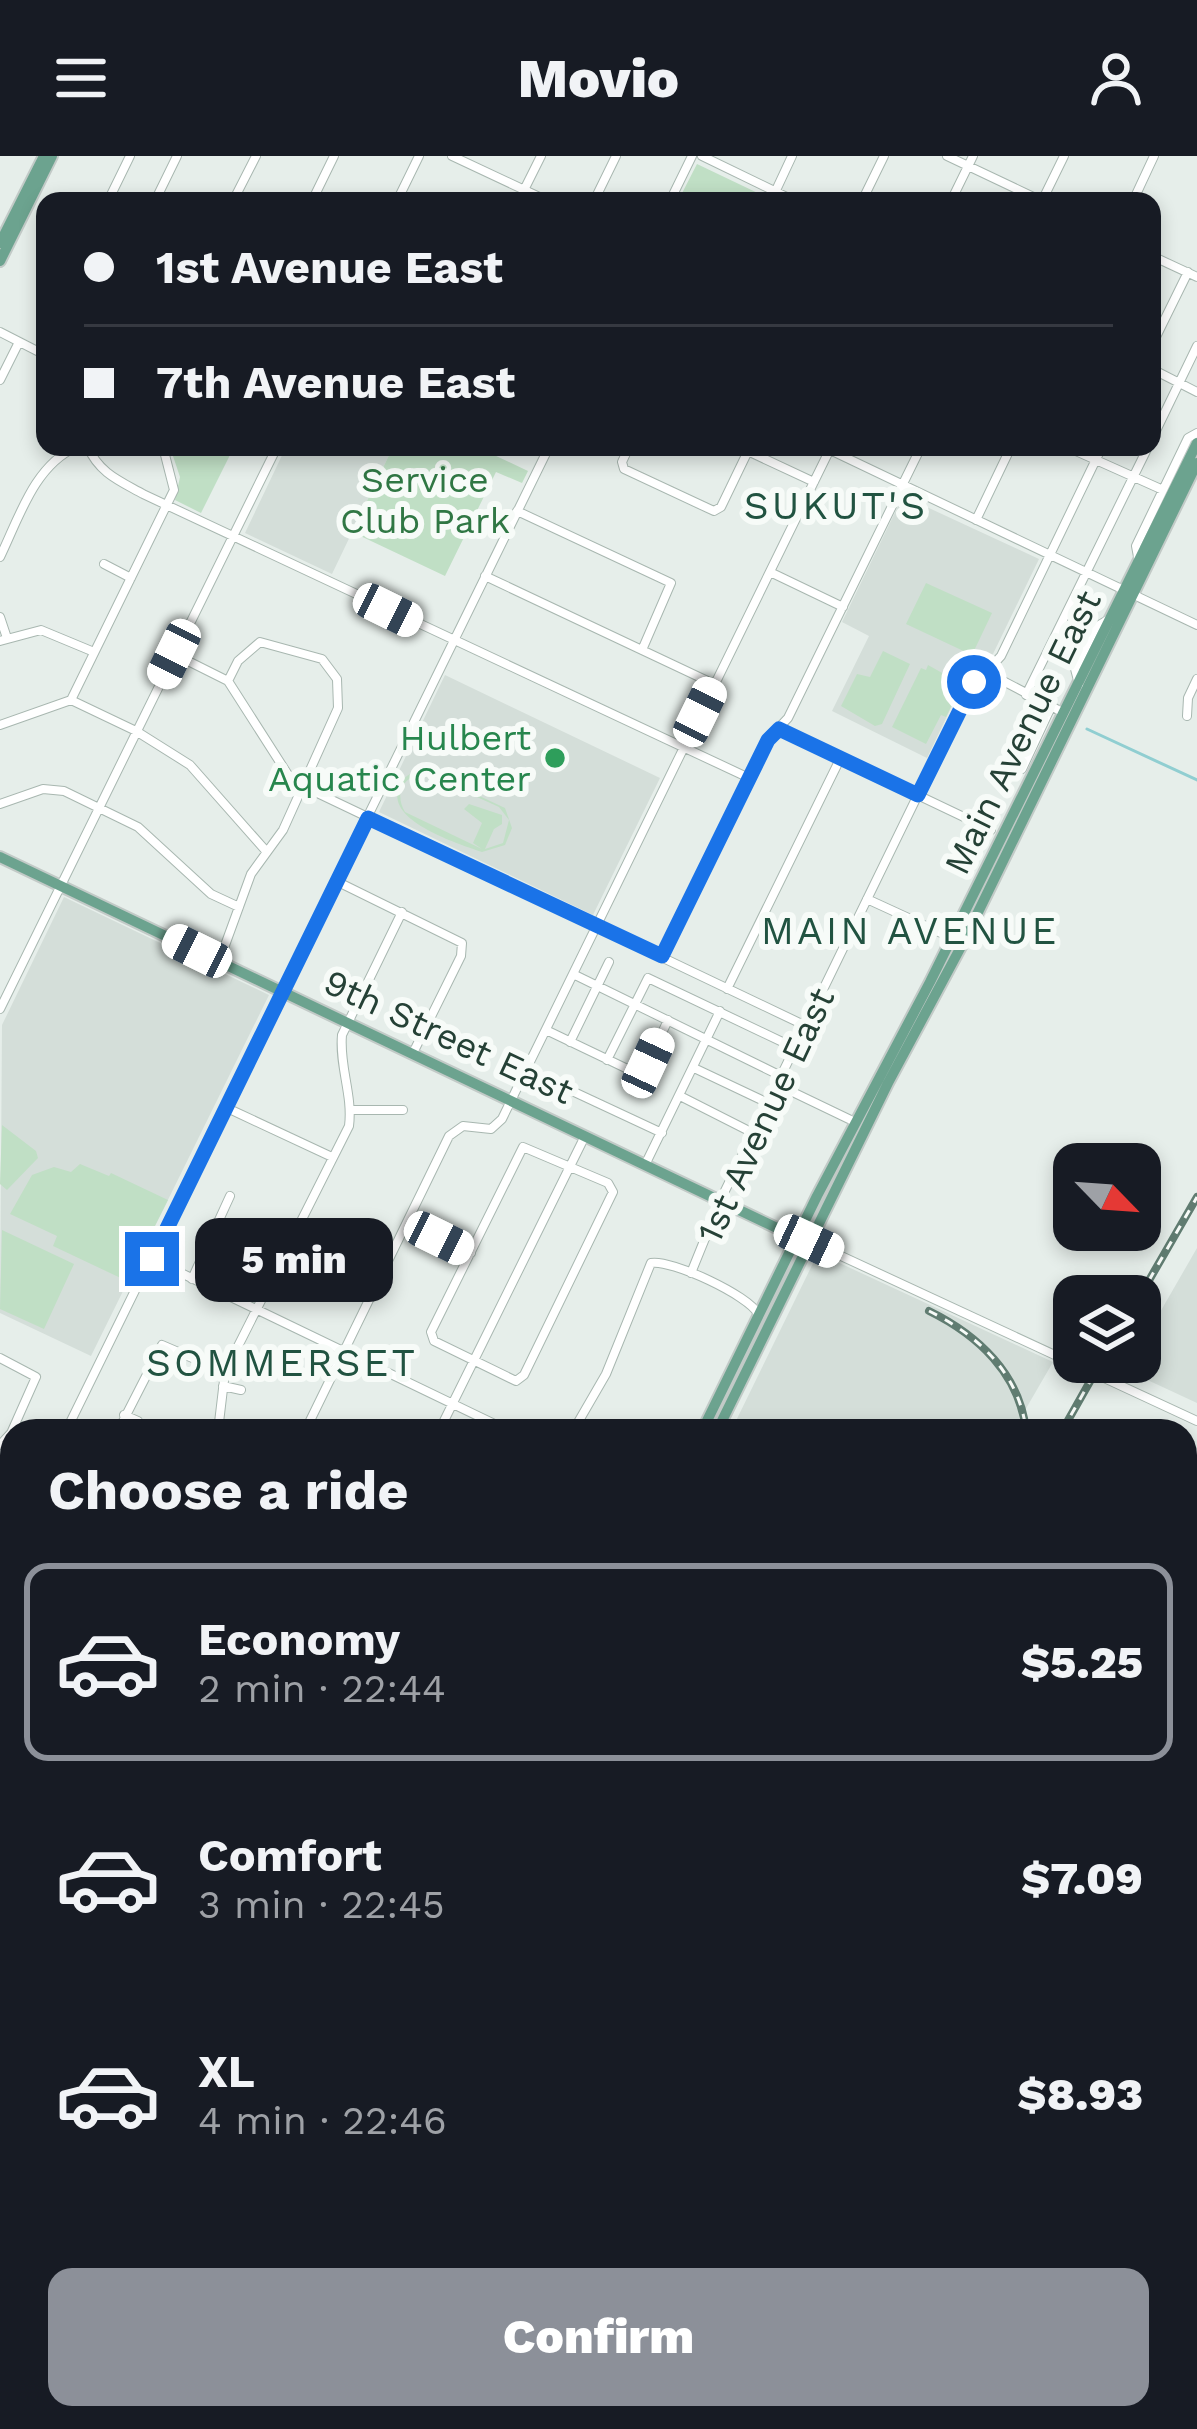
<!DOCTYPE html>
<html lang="en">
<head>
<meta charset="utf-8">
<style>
  :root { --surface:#171b24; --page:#242831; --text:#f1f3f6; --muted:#9ea1a6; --line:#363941; --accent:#8c9099 }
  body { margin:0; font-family:"Work Sans",sans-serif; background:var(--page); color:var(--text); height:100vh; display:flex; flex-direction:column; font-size:45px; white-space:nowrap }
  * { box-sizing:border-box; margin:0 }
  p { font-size:39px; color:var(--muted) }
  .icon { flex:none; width:66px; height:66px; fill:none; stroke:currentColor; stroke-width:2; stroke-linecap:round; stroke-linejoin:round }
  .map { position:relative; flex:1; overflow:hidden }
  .side { position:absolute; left:0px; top:1263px; width:1197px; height:1011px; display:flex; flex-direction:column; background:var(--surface); border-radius:36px 36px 0 0; box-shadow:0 6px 18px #0003 }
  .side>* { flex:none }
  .hud { position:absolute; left:36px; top:36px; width:1125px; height:264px; border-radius:24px; box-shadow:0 6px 18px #0003; display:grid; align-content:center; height:264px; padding:0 48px; background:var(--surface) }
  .needle { width:78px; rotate:115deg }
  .fabs { position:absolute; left:1053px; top:987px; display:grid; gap:24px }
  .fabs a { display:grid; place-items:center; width:108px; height:108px; border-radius:24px; background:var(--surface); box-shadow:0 6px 18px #0003; font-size:60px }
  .end { position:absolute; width:54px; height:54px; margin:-27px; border:15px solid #1a73e8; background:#fff; box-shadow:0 0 0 6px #fff }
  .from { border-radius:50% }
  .bubble { position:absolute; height:84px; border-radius:24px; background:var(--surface); box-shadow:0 6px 18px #0003; font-size:39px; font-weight:800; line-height:84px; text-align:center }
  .car { position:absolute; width:36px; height:72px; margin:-36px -18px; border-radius:15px; box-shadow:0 0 9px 3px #0007; background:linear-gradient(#fff 24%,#345 0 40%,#fff 0 76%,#345 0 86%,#fff 0) }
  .hud b { display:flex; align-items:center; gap:42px; height:114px; font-size:45px }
  .hud b+b { border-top:3px solid var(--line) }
  .hud i { width:30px; height:30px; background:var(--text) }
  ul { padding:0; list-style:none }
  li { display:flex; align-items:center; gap:36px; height:198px; margin:0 24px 18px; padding:0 24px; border:6px solid transparent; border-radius:24px }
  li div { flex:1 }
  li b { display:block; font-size:45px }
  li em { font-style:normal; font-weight:800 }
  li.current { border-color:var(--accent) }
  li>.icon { width:108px; height:108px; stroke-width:1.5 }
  h2 { padding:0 48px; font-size:54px; line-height:144px }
  .primary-button { display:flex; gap:24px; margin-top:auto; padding:24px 48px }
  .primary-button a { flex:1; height:138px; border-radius:24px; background:var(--accent); color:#fff; font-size:48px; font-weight:800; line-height:138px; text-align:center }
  header { display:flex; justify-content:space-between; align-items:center; height:156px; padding:0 48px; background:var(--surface); font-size:54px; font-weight:800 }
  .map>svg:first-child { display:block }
  .built { fill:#d4ded9 }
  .green { fill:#c0dfc5; fill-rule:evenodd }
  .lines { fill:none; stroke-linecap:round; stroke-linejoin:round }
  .stream { stroke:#90ced1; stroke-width:3 }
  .minor-casing { stroke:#a8b7b0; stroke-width:10 }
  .major-casing { stroke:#c2cac7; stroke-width:14 }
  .minor { stroke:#fff; stroke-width:8 }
  .major { stroke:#6ca38f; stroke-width:10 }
  .rail-casing { stroke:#607c71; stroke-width:8 }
  .rail { stroke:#f7fbf8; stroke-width:3; stroke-dasharray:9; stroke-linecap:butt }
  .route { stroke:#1a73e8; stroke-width:15 }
  .leisure-dot { fill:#2e9e5b; stroke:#f7fbf8; stroke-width:4.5 }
  .labels { text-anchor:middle; stroke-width:12; stroke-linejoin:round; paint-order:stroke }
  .park-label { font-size:36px; fill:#307744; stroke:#f7fbf8 }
  .street-label { font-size:36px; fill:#254136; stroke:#f7fbf8 }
  .leisure-label { font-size:36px; fill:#27864d; stroke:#f7fbf8; text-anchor:end }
  .neighbourhood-label { font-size:39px; letter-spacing:3px; fill:#215341; stroke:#f7fbf8 }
</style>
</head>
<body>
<header><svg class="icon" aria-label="menu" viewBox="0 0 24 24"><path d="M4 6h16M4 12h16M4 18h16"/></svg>Movio<svg class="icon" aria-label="person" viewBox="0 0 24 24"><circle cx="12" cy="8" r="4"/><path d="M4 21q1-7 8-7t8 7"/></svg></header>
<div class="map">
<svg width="1197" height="2273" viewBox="0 0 1197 2273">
  <rect width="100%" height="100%" fill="#e6eeea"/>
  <path class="built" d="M286 291H393L332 418 245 377Z
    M903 340 1039 403 993 498 960 533 927 602 832 555 869 480 842 466Z
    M445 519 660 622 593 759 379 656Z
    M64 741 269 839 91 1200 0 1157 2 869Z
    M1197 1092V1247L1126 1214 1131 1206H1140V1191Z
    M818 1097 1053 1206 1013 1275H731Z"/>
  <path class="green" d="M697 8 764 40 761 45H678Z
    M170 291H234L201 357 175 344 180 321Z
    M393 291H477L528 315 522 327 496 316 445 420 352 376Z
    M926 427 992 457 972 499 906 468Z
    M883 495 910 508 882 568 875 570 841 550 857 518 870 521Z
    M928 509 962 528 946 561 941 559 926 588 892 571 921 512 926 514Z
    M424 614 505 652 512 672 505 689 482 696C457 687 382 664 400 629 405 618 413 616 424 614ZM424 617 499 651 509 664 503 687 485 693 494 673 502 668V659L469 648 464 653 482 667 473 687 482 693 405 656C394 638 403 620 424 617Z
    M2 969 36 995 38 1002 7 1034 0 1028Z
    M80 1008 109 1020 111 1017 168 1044 127 1125 53 1090 57 1080 10 1058 32 1019 54 1011 71 1016Z
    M2 1074 74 1108 44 1173 0 1153Z"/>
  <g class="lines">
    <path class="stream" d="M1087 573 1197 624"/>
    <g class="minor-casing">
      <path id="minor" d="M452 0 548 45
        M702 0 795 45
        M947 0 1042 45
        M524 34 541 0
        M108 45 130 0
        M155 45 177 0
        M233 45 256 0
        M312 45 334 0
        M397 45 419 0
        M594 45 616 0
        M670 45 692 0
        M771 45 792 0
        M862 45 884 0
        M951 45 973 0
        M1042 45 1064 0
        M1133 45 1154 0
        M1152 100 1197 121
        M0 176 45 199
        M1152 189 1188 116
        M1152 213 1197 236
        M0 224 19 186
        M1152 283 1197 190
        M88 291C99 317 120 325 143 338L749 622
        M629 291 622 306 624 313 714 355 721 351 748 295
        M739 291 814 326
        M1067 291 1163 334
        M830 294 1197 469
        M517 355 671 427 642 494
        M976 364 1011 291
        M0 401C19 362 34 310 76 291
        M1139 406 1136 390 1188 282 1197 277
        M104 408 131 422
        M770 416 843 451
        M485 420 714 528
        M0 461 7 482
        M0 485 41 474 94 496
        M174 498 228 525 292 625 806 870
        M986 516 1064 557
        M1079 528 1075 513 1096 471 1111 462
        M1026 539 1148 291
        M71 544 136 575 190 609 266 695
        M1187 560 1188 542 1197 523
        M0 569 71 544 174 334 163 291
        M779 573 991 674
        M1022 613 1051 551
        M0 648 43 633 64 635 138 671 211 738 239 751
        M336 725 462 787 461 800 413 897
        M867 743 952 782
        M662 800 768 583 788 562 921 291
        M220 803 251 718 283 674 338 552 337 523 322 503 260 486 238 505 228 525
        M573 818 781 920
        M727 833 841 601
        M0 853 277 291
        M546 874 638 918 648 907 668 864
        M570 886 609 806
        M607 904 648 822 795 892
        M694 912 768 947
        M527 914 662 977
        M778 929 855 966
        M680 940 753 977
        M225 951 332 1001
        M351 954H403
        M523 991 608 1027 613 1036 524 1219 516 1225 434 1185 431 1176Z
        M646 1007 720 855
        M407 1066 471 1097
        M811 1086 1197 1265
        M152 1103 509 1275
        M691 1117 721 1043 968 536 1001 500 1102 291
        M192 1123 230 1040
        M0 1202 36 1221 12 1275
        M223 1230 241 1234
        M124 1259 138 1265
        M66 1275 549 291
        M118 1275 162 1189 225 1216
        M218 1275 225 1216 349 970C353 939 339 910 342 879L402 756
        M305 1275 449 980 463 970 491 973 502 963 831 291
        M439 1275 585 980
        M573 1275 606 1218 651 1107C671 1103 750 1140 758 1158
        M0 1289 12 1276
        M0 1345 12 1351
        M1185 1367 1197 1373
        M0 1407 12 1384
        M0 1507 12 1513
        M1185 1615 1197 1590
        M0 1661 12 1667
        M12 1702V1713
        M0 1797 12 1792
        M0 1818 12 1813
        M0 1861 12 1892
        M49 2273 54 2262
        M860 2273 865 2262"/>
    </g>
    <g class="major-casing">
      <path id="major" d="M0 87 44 0
        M0 105 52 0
        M0 701 802 1084
        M702 1275 817 1040 930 826 1197 287
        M717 1275 888 927 963 787 1197 307
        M0 1984 12 1990
        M0 1995 12 2001
        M565 2262 589 2273
        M590 2262 614 2273
        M214 2273 219 2262
        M228 2273 233 2262"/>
    </g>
    <use href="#minor" class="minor"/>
    <use href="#major" class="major"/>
    <g class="rail-casing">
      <path id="rail" d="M1140 1140 1197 1041
        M929 1155C978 1179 1020 1218 1026 1275
        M1062 1275 1101 1206
        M487 2273 494 2262"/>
    </g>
    <use href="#rail" class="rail"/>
  </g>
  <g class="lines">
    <path class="route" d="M152 1103 368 662 662 800 768 584 779 573 918 639 974 526"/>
  </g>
  <circle class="leisure-dot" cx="555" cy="602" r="12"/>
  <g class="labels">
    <g class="park-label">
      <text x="425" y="336">Service<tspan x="425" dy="41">Club Park</tspan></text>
    </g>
    <g class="street-label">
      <text transform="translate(1022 576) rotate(-64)" y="13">Main Avenue East</text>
      <text transform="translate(449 880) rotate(25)" y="13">9th Street East</text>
      <text transform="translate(765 959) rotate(-65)" y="13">1st Avenue East</text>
    </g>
    <g class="leisure-label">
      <text x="531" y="594">Hulbert<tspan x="531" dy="41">Aquatic Center</tspan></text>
    </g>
    <g class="neighbourhood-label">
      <text x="836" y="363">SUKUT'S</text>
      <text x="910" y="788">MAIN AVENUE</text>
      <text x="282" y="1220">SOMMERSET</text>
    </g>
  </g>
</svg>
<div class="fabs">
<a><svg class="needle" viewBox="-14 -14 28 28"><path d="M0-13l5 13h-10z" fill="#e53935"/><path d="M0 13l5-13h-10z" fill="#9ea1a6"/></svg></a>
<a><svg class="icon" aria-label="layers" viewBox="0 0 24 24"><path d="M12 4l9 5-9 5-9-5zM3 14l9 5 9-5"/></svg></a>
</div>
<i class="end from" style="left:974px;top:526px"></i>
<i class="end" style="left:152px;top:1103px"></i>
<div class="bubble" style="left:195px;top:1062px;width:198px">5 min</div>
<i class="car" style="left:388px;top:454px;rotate:116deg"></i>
<i class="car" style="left:174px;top:498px;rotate:206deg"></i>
<i class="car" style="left:700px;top:556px;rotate:26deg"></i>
<i class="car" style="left:197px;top:795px;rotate:296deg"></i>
<i class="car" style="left:648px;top:907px;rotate:25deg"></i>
<i class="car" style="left:439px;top:1082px;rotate:116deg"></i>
<i class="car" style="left:809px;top:1085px;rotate:115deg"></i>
<div class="hud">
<b><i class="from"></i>1st Avenue East</b>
<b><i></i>7th Avenue East</b>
</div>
<section class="side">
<h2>Choose a ride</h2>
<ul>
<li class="current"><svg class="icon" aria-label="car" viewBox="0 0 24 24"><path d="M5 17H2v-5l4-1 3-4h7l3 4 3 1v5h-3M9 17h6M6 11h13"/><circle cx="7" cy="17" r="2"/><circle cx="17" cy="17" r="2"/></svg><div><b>Economy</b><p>2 min · 22:44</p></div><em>$5.25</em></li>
<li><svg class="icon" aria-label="car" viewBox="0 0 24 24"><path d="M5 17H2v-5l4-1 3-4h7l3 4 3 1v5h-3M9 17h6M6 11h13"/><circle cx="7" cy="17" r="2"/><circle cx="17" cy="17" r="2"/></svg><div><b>Comfort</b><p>3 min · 22:45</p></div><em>$7.09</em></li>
<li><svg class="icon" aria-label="car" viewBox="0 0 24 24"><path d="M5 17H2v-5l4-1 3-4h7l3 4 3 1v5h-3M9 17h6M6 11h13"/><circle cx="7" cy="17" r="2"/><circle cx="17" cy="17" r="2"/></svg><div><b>XL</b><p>4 min · 22:46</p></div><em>$8.93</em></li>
</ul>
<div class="primary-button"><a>Confirm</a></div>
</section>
</div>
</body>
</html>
